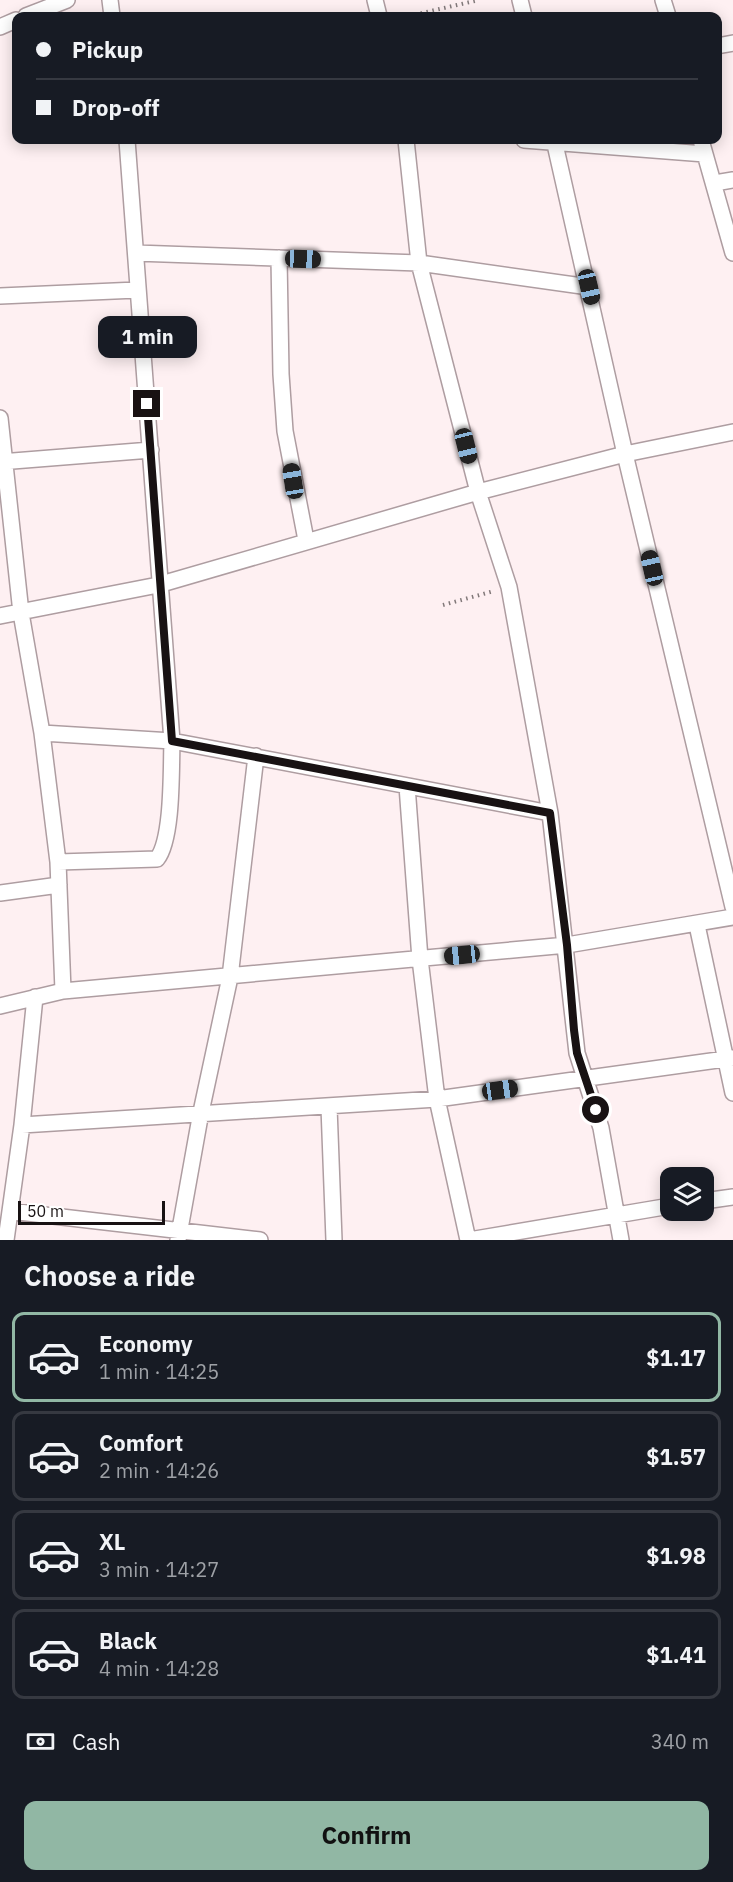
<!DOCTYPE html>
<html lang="en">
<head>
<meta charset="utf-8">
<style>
  :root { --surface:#171b24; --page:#242831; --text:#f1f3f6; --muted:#9ea1a6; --line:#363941; --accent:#91b7a4 }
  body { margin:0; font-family:"IBM Plex Sans",sans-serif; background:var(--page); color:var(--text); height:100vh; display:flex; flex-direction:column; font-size:22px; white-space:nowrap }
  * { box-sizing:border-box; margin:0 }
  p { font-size:20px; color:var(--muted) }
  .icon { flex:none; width:33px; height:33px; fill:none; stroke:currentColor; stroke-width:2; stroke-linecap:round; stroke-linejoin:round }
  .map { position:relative; height:1240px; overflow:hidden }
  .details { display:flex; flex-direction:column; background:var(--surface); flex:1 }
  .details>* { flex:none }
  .top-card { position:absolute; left:12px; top:12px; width:710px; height:132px; border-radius:12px; box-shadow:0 3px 15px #0003; display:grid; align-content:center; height:132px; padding:0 24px; background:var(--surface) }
  .fabs { position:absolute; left:660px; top:1167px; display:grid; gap:12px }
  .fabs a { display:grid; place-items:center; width:54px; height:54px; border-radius:12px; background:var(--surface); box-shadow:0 3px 15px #0003; font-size:30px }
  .scale { position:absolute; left:18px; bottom:15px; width:147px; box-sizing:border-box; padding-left:6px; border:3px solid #181213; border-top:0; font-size:16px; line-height:21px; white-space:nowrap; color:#181213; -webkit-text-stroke:4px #fff; paint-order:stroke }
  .end { position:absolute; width:27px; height:27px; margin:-14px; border:8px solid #181213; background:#fff; box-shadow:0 0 0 3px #fff }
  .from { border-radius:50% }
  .bubble { position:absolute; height:42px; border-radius:12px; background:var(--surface); box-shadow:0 3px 15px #0003; font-size:20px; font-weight:800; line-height:42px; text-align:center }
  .car { position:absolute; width:18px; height:36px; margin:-18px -9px; border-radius:8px; box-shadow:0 0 4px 2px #0007; background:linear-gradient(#222 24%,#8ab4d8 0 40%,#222 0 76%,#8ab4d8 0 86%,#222 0) }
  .top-card b { display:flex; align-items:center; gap:21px; height:57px; font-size:22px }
  .top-card b+b { border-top:2px solid var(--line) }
  .top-card i { width:15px; height:15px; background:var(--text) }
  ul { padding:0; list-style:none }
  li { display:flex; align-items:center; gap:18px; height:90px; margin:0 12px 9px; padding:0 12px; border:3px solid var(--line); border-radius:12px }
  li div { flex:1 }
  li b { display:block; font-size:22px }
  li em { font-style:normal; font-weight:800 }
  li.current { border-color:var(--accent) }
  li>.icon { width:54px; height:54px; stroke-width:1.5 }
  h2 { padding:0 24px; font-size:27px; line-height:72px }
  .pay { display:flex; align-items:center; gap:15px; height:66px; padding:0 24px; font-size:22px }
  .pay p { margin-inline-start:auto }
  .cta { display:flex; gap:12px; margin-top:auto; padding:12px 24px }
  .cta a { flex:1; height:69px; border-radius:12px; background:var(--accent); color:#111; font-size:24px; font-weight:800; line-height:69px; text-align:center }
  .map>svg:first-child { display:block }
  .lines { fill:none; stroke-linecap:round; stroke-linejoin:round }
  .street-casing { stroke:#ae9da1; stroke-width:18 }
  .path { stroke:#82797a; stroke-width:4; stroke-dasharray:1.5 4.5; stroke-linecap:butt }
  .street { stroke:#fff; stroke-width:15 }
  .route { stroke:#181213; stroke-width:8 }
</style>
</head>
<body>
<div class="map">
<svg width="733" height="1240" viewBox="0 0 733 1240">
  <rect width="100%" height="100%" fill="#fef0f2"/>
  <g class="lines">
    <g class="street-casing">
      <path id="street" d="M110 0 112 16
        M375 0 379 16
        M520 0 524 16
        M663 0 668 16
        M26 16 67 0
        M0 27 16 20
        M717 46 733 43
        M406 140 419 263 478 492 509 587 550 813 577 1053 601 1128 621 1240
        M524 140 705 154
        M554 140 625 454 733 907
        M701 140 733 253
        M715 183 733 180
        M136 253 419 263 589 287
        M279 258 281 374 285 431 306 540
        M0 296 137 290
        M0 418 21 613 42 733 58 862 63 991
        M0 462 151 450
        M0 616 158 585 478 492 625 454 733 432
        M42 733 172 741 550 813
        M407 786 420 959 437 1099 468 1240
        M58 862 157 859C173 839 171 769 172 741L127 140
        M0 893 59 885
        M697 925 733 1093
        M35 997 22 1125 437 1099 733 1058
        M0 1006 63 991 567 945 733 917
        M329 1107 334 1240
        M704 1201 733 1197
        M10 1211 260 1240
        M6 1240 22 1125
        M178 1240 201 1112 230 977 256 756
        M469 1240 670 1206"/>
    </g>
    <path class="path" d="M409 16 479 0
      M443 605 494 591"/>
    <use href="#street" class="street"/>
  </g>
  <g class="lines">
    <path class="route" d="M147 404 172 741 550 813 567 945 574 1030 577 1053 596 1110"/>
  </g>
</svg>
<div class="fabs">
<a><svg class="icon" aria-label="layers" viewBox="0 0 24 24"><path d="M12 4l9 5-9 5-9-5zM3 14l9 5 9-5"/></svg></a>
</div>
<div class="scale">50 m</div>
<i class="end from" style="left:596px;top:1110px"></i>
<i class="end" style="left:147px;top:404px"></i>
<div class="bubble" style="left:98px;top:316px;width:99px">1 min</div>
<i class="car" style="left:303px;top:259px;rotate:92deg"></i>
<i class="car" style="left:589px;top:287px;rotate:167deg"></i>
<i class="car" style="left:466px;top:446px;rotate:166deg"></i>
<i class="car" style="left:293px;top:481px;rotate:351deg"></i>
<i class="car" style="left:652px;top:568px;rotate:347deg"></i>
<i class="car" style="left:462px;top:955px;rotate:264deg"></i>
<i class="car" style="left:500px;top:1090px;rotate:82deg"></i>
<div class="top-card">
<b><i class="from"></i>Pickup</b>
<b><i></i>Drop-off</b>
</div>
</div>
<section class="details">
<h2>Choose a ride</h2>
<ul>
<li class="current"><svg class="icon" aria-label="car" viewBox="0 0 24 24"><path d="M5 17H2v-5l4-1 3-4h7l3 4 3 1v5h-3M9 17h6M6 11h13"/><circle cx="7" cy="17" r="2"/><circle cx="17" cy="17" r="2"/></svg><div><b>Economy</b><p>1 min · 14:25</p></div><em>$1.17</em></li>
<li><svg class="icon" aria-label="car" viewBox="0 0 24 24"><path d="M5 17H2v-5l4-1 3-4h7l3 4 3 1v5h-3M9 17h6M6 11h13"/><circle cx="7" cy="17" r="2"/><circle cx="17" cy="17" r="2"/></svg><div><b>Comfort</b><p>2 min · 14:26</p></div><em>$1.57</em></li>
<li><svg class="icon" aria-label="car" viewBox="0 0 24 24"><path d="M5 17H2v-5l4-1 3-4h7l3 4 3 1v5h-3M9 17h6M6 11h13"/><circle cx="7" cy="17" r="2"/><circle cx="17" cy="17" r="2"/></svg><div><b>XL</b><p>3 min · 14:27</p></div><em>$1.98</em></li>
<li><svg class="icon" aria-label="car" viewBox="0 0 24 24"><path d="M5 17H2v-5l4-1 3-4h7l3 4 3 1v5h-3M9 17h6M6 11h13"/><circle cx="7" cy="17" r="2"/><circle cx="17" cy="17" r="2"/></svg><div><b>Black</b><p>4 min · 14:28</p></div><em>$1.41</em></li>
</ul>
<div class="pay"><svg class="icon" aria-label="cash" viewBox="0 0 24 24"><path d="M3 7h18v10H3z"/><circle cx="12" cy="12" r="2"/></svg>Cash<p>340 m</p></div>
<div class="cta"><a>Confirm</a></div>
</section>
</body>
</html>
